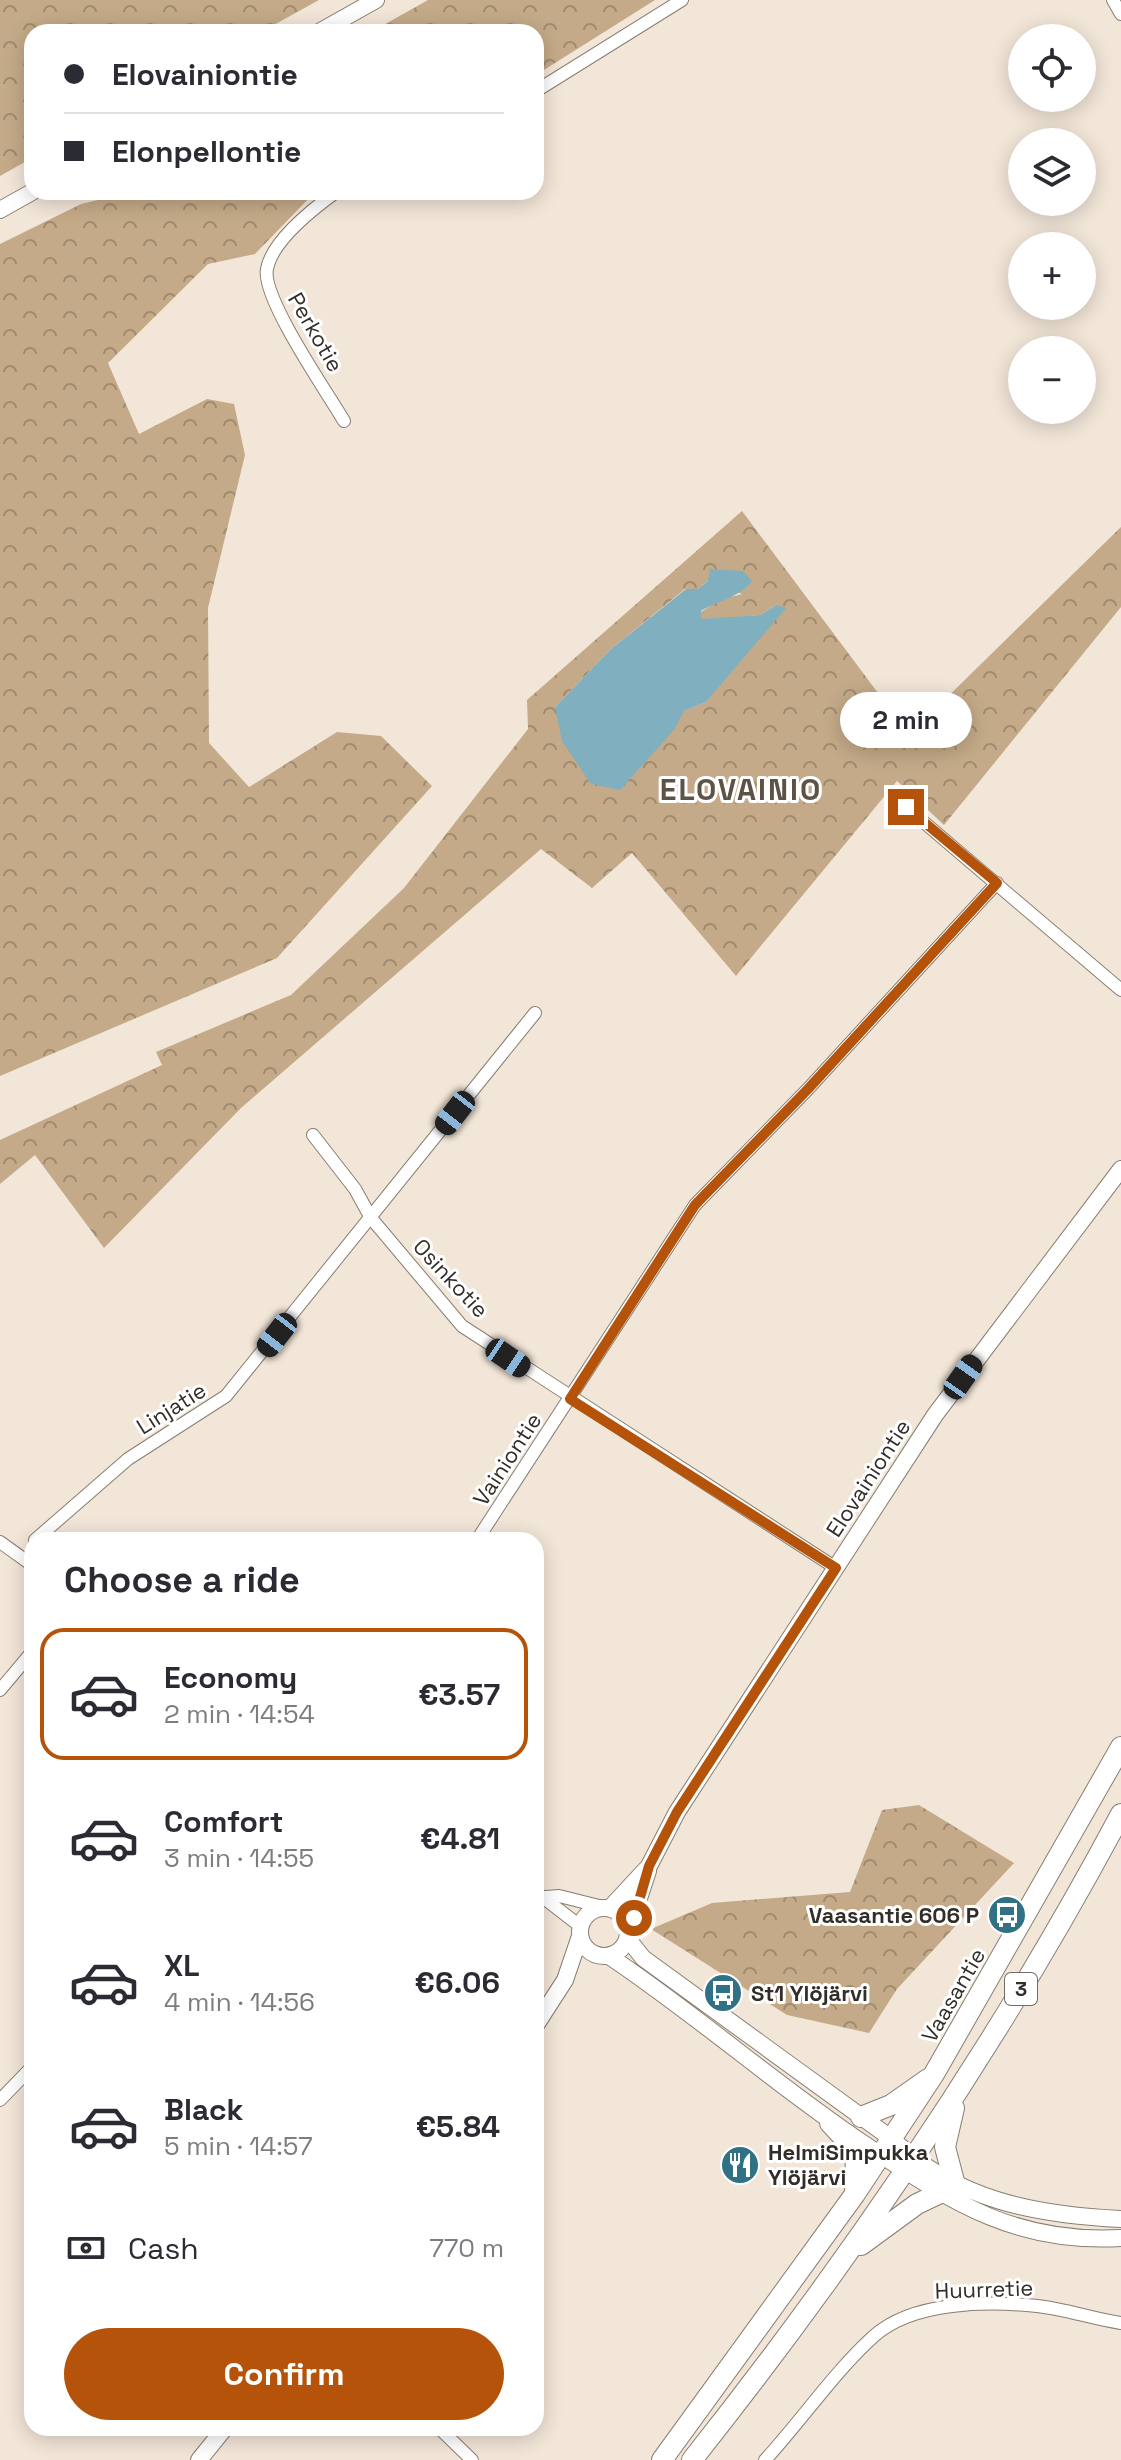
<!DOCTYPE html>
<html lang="en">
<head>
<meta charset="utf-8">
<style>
  :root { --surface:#fff; --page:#f2f2f3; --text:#2b2b33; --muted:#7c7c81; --line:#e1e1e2; --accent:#b45309 }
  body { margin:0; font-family:"Space Grotesk",sans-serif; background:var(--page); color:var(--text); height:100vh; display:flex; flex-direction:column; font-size:30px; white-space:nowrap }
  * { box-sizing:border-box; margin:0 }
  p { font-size:26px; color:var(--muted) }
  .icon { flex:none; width:44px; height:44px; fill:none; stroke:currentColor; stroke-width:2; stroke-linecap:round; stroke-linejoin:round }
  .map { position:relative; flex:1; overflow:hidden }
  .panel { position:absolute; left:24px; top:1532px; width:520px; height:904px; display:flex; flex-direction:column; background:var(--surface); border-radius:24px; box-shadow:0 4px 20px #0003 }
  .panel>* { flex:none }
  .banner { position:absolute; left:24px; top:24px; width:520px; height:176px; border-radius:24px; box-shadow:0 4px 20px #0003; display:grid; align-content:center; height:176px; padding:0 40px; background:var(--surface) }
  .fabs { position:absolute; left:1008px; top:24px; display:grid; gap:16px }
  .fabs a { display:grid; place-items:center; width:88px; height:88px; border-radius:50%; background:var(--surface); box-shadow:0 4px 20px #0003; font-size:40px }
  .end { position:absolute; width:36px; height:36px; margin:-18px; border:10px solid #b45309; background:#fff; box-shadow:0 0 0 4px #fff }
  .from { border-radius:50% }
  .bubble { position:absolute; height:56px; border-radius:28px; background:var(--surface); box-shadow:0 4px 20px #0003; font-size:26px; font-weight:600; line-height:56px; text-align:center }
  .car { position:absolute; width:24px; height:48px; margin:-24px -12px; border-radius:10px; box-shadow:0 0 6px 2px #0007; background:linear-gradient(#222 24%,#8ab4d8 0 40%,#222 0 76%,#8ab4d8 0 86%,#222 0) }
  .banner b { display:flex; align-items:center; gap:28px; height:76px; font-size:30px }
  .banner b+b { border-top:2px solid var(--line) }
  .banner i { width:20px; height:20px; background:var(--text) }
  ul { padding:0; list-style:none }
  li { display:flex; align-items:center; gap:24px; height:132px; margin:0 16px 12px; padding:0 24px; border:4px solid transparent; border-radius:24px }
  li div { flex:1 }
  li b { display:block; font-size:30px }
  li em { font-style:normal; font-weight:600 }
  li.selected { border-color:var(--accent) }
  li>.icon { width:72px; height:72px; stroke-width:1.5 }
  h2 { padding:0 40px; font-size:36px; line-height:96px }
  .pay { display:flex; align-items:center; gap:20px; height:88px; padding:0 40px; font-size:30px }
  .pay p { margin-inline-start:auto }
  .primary-button { display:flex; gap:16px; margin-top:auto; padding:16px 40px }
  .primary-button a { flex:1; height:92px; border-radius:48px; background:var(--accent); color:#fff; font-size:32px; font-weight:600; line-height:92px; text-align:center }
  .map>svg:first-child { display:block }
  .forest { fill:url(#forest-crowns); fill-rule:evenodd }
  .water { fill:#80afbf }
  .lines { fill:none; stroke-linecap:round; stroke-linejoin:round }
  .minor-casing { stroke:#887e71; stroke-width:14 }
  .major-casing { stroke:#887e71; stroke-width:18 }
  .highway-casing { stroke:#887e71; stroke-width:22 }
  .minor { stroke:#fff; stroke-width:12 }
  .major { stroke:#fff; stroke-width:16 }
  .highway { stroke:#fff; stroke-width:20 }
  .route { stroke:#b45309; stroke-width:10 }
  .labels { text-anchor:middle; stroke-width:6; stroke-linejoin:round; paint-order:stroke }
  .shield { fill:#fff; stroke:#706c68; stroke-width:2 }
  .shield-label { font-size:20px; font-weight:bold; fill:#322d28 }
  .street-label { font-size:22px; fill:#322d28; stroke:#fff }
  .poi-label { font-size:22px; font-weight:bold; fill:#322d28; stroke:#fff; text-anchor:start }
  .district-label { font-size:30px; font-weight:bold; letter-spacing:2px; fill:#5c5246; stroke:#fff }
</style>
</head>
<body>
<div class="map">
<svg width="1121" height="2460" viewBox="0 0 1121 2460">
  <defs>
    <pattern id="forest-crowns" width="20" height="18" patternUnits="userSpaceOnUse" patternTransform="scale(2)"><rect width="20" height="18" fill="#c4aa88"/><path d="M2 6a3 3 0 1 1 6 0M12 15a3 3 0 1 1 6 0" fill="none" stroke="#a08b6f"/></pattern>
  </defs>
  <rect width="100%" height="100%" fill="#f2e6d8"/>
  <path class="forest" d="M0 0H319L261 32H32V158L0 176Z
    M428 0H655L536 75V32H371Z
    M132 192H315L255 254 208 264 108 363 139 434 207 399 234 404 245 455 208 608 209 743 249 787 337 732 381 736 432 786 277 958 0 1076V244L81 204Z
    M742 511 887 705 908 724 929 715 1121 527V607L944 825 897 781 736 976 632 853 592 888 541 849 241 1108 104 1248 35 1155 0 1184V1140L162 1065 156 1052 291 995 404 888 528 729 527 700ZM709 580 742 594 719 600 701 612V620L760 615 777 605 706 702 684 711 555 707 611 649 685 589H698Z
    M919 1805 1014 1863 897 1989 869 2033 787 2015 651 1929 712 1903 850 1892 882 1810Z"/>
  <path class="water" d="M710 569 743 571 752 581C739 598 719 600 701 611V619L760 615 777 605 786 608 706 702 684 711 674 730 620 790 591 784 562 741 555 707 611 649 686 589H698L708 581Z"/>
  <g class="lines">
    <g class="minor-casing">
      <path id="minor" d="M1113 0 1121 14
        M536 91 682 0
        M336 192C314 208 272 241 267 269 261 297 327 392 344 421
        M906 807 1121 990
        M313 1135 355 1189 371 1218 462 1326 836 1568
        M35 1540 128 1459 226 1396 535 1013
        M477 1540 695 1205 808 1089 997 883
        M0 1542 32 1565
        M0 1690 32 1652
        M536 1892 580 1926
        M546 1897 559 1896 603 1907
        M0 2100 32 2067
        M439 2428 472 2460
        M765 2460C802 2420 834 2372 874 2336 913 2301 988 2301 1037 2306 1066 2309 1093 2319 1121 2323"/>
    </g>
    <g class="major-casing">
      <path id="major" d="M319 32 376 0
        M0 210 32 192
        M580 1932a24 24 0 1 1 48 0a24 24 0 1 1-48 0Z
        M610 1908 649 1866 677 1812 935 1415 1121 1169
        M629 1929 648 1871
        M628 1939 643 1958 892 2139C956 2200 1035 2215 1121 2219
        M609 1956C697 2015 776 2085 864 2144 950 2200 1012 2244 1121 2238
        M536 2025 565 1980 580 1936
        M199 2460 225 2428"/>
    </g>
    <g class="highway-casing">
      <path id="highway" d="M954 2108 945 2147 955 2185
        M861 2117 891 2105 928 2079
        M830 2123 856 2151 855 2193
        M861 2245 917 2204 938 2194
        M662 2460 855 2194 934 2074 1121 1747
        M692 2460C853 2257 999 2043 1121 1814"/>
    </g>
    <use href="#minor" class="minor"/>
    <use href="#major" class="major"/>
    <use href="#highway" class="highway"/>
  </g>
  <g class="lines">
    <path class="route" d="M634 1918 649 1866 677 1812 836 1568 570 1399 695 1205 808 1089 997 883 906 807"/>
  </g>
  <defs>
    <g id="bus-disc" transform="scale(2)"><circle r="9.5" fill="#317185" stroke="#fff"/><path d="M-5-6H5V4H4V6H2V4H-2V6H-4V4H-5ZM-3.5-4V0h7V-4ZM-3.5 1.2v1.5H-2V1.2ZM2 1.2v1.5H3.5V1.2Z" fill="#fff"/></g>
    <g id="restaurant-disc" transform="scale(2)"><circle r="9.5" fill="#317185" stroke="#fff"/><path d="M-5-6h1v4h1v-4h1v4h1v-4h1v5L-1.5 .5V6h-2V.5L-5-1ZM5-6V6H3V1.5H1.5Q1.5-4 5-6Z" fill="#fff"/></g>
  </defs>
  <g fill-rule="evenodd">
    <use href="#bus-disc" x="1007" y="1915"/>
    <use href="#bus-disc" x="723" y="1993"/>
    <use href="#restaurant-disc" x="740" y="2165"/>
  </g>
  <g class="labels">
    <rect class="shield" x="1005" y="1973" width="32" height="32" rx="6"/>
    <g class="shield-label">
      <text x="1021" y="1996">3</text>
    </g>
    <g class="street-label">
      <text transform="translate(316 332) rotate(60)" y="8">Perkotie</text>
      <text transform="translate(451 1278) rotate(47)" y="8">Osinkotie</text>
      <text transform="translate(171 1408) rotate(-32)" y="8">Linjatie</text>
      <text transform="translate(507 1459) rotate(-57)" y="8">Vainiontie</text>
      <text transform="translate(868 1478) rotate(-57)" y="8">Elovainiontie</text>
      <text transform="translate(953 1995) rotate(-60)" y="8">Vaasantie</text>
      <text transform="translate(984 2289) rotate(-2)" y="8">Huurretie</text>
    </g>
    <g class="poi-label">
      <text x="979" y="1923" text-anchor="end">Vaasantie 606 P</text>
      <text x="751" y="2001">St1 Ylöjärvi</text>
      <text x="768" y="2160">HelmiSimpukka<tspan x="768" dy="25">Ylöjärvi</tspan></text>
    </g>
    <g class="district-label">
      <text x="741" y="800">ELOVAINIO</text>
    </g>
  </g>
</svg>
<div class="fabs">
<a><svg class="icon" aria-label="locate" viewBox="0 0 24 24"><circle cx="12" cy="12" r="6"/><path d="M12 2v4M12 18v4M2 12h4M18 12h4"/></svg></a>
<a><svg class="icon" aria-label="layers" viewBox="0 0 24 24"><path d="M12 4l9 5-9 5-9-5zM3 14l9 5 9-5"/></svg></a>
<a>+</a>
<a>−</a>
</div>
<i class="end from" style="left:634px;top:1918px"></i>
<i class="end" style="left:906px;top:807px"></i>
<div class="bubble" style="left:840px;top:692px;width:132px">2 min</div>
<i class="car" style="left:455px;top:1113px;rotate:218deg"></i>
<i class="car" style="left:277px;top:1335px;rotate:218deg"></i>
<i class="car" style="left:508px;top:1358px;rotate:124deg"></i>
<i class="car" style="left:963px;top:1377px;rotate:35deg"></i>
<div class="banner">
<b><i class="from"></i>Elovainiontie</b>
<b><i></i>Elonpellontie</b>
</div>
<section class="panel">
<h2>Choose a ride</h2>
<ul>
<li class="selected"><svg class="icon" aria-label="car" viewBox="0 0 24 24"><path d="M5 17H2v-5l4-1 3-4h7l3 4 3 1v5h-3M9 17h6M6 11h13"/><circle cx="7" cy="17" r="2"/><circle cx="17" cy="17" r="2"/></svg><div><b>Economy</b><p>2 min · 14:54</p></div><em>€3.57</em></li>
<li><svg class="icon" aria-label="car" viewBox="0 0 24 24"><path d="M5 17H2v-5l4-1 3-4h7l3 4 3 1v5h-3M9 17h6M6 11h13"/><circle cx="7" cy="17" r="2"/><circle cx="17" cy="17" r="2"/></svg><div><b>Comfort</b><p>3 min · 14:55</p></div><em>€4.81</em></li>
<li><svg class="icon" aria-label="car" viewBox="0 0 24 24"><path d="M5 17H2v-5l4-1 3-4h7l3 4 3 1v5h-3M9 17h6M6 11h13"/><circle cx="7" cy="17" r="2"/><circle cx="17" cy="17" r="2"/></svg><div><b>XL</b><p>4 min · 14:56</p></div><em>€6.06</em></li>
<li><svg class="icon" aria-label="car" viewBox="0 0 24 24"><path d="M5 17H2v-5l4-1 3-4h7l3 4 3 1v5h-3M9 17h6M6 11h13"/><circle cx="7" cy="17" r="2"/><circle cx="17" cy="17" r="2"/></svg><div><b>Black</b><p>5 min · 14:57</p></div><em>€5.84</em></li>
</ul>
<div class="pay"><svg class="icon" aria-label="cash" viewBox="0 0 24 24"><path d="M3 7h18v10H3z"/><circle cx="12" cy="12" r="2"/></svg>Cash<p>770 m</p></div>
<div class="primary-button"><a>Confirm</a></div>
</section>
</div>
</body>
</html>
